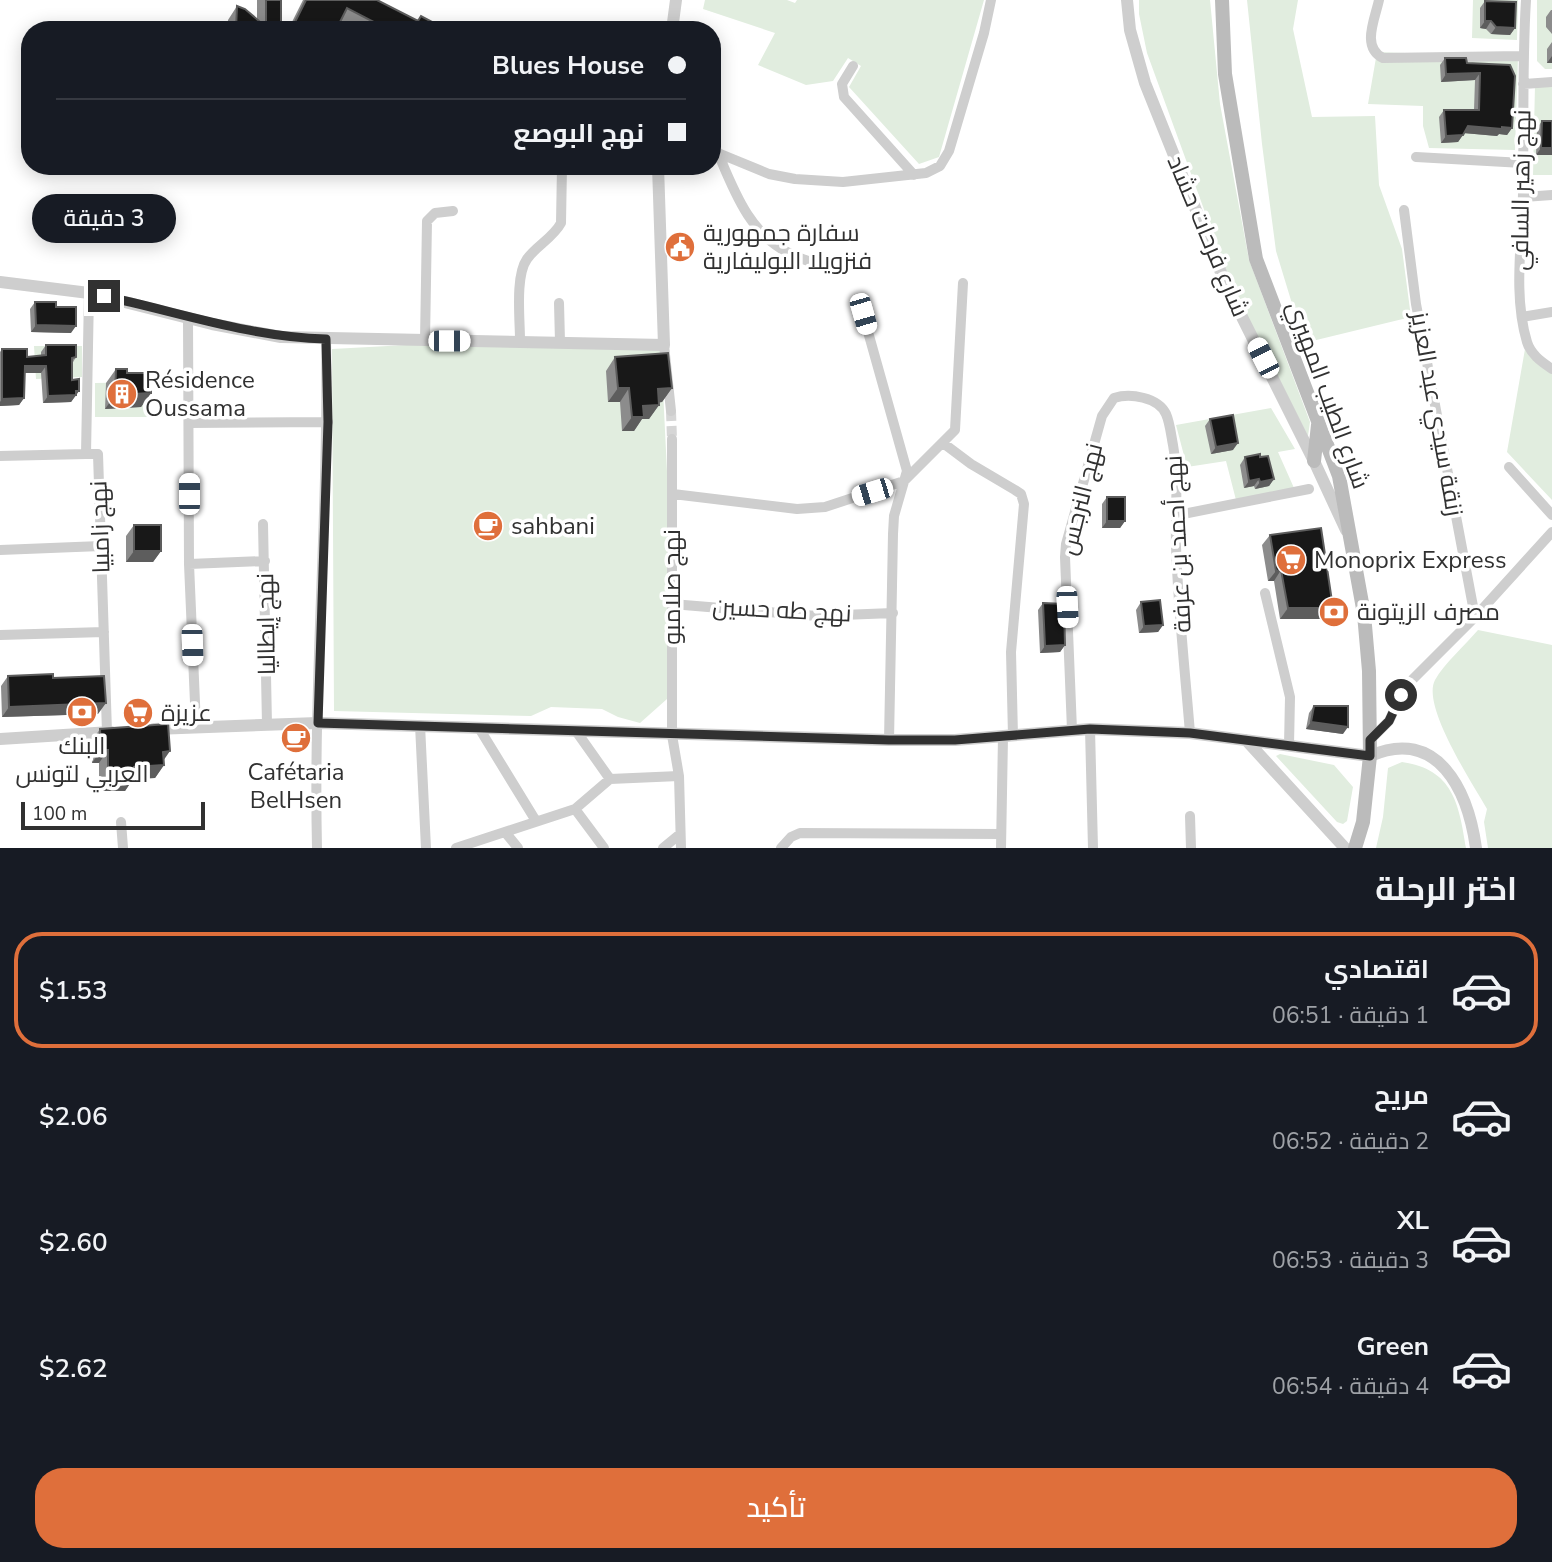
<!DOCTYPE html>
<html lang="ar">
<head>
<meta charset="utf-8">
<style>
  :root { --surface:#171b24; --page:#20242c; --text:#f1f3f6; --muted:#9ea1a6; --line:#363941; --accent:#df6f3b }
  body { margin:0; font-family:"Nunito Sans",Cairo,sans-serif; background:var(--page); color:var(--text); direction:rtl; height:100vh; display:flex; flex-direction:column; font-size:26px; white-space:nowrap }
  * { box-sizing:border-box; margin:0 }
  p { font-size:23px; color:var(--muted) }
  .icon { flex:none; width:38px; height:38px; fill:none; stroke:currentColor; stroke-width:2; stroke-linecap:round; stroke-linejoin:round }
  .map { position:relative; height:848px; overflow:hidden; direction:ltr }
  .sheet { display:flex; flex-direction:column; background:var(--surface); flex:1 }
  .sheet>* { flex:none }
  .top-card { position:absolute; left:21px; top:21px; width:700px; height:154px; border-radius:28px; box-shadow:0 4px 18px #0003; direction:rtl; display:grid; align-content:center; height:154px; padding:0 35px; background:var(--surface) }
  .scale { position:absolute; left:21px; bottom:18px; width:184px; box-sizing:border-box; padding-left:7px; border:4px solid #313131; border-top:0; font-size:19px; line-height:24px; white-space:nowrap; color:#313131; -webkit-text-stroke:5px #fff; paint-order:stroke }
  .end { position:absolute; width:32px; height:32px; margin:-16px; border:9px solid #313131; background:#fff; box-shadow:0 0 0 4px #fff }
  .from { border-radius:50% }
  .bubble { position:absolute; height:49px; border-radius:24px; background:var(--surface); box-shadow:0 4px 18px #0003; font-size:23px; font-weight:600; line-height:49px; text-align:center; direction:rtl }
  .car { position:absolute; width:21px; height:42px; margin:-21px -10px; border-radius:9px; box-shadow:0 0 5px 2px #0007; background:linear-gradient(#fff 24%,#345 0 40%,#fff 0 76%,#345 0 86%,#fff 0) }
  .top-card b { display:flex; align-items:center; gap:24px; height:66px; font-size:26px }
  .top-card b+b { border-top:2px solid var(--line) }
  .top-card i { width:18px; height:18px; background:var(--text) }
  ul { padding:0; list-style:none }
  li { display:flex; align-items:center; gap:21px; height:116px; margin:0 14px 10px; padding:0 21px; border:4px solid transparent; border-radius:28px }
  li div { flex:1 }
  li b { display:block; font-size:26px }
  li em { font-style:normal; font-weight:600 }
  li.selected { border-color:var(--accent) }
  li>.icon { width:63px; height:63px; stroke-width:1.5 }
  h2 { padding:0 35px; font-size:32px; line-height:84px }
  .action { display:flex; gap:14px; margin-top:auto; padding:14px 35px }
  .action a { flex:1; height:80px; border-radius:28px; background:var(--accent); color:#fff; font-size:28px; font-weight:600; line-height:80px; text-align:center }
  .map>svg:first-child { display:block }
  .green { fill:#e1eddf }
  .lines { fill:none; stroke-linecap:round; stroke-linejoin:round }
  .minor-tunnel { stroke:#d6d6d6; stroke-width:10; stroke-dasharray:10 5; stroke-linecap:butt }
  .minor { stroke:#cecece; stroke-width:10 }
  .tertiary { stroke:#cecece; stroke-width:12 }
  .secondary { stroke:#bbb; stroke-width:14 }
  .wall { fill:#8c8c8c }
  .shaded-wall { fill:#5d5d5d }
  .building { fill:#181818; stroke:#5d5d5d; stroke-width:2 }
  .route { stroke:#313131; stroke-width:9 }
  .labels { text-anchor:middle; stroke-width:7; stroke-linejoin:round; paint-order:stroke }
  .street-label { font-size:24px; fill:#313131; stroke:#fff }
  .poi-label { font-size:24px; fill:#313131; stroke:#fff; text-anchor:start }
</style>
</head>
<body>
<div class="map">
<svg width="1552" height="848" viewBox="0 0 1552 848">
  <rect width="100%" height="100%" fill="#fff"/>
  <path class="green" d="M705 0H787L795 3 797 0H984L939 157 919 164 849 87 861 66 848 58 833 81 806 85 758 65 775 33 703 9Z
    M1139 0H1210L1220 104 1249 260 1310 422 1308 436 1233 289 1147 53 1139 14Z
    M1247 0H1298L1293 29 1312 117 1375 116 1379 185 1402 249 1411 317 1304 343 1276 251 1262 144Z
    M1473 0H1518L1517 40 1472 38Z
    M1537 0H1552V69H1545L1537 61Z
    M1377 52 1518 57 1515 150 1429 148 1423 126V106L1368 104Z
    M1535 85H1552V175H1533Z
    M425 344 661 349 668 492 667 699 640 723 618 717 602 709 551 707 531 716 334 711 332 349Z
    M34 346H82V377L36 379Z
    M1525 349 1552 372V500L1507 452Z
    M146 382 147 417H95V383Z
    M1271 408 1295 449 1278 452 1294 488 1236 500 1226 461 1187 467 1176 425Z
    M1478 630 1552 645V848H1488L1484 822 1487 809C1473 784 1421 706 1435 680 1444 664 1465 645 1478 630Z
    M1280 754 1334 765 1353 787 1347 821 1343 824 1337 822 1276 756Z
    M1402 762C1453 769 1459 804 1466 848H1376L1383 817 1388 768Z"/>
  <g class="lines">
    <path class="minor-tunnel" d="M671 411 672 439"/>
    <path class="minor" d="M1379 0C1375 19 1361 47 1383 58L1522 56
      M1526 0C1522 64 1524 128 1523 193 1522 242 1513 295 1527 342 1531 355 1542 362 1552 369
      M853 66 842 84 844 97 914 175
      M1523 84 1552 82
      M712 143 718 153 769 174 795 179 843 182 926 173 940 166 949 151 984 33 991 0
      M718 153C734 191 750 235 791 254 806 261 822 266 838 272
      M1416 157 1523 163
      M1523 197 1552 195
      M1404 210 1416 304 1475 617
      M89 293 86 454H98L107 732
      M559 303 560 342
      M863 314 907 471 894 516 893 534 889 740
      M188 317 189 564 196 726
      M1522 317 1552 312
      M520 340C520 319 515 276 527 259 536 246 553 238 561 223L562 166
      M425 341 427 221 435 213 453 211
      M664 345 671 411
      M189 423 328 422
      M672 439V735L679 776 681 848
      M943 443 971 464 1015 490 1021 494 1024 504 1011 652 1013 736
      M0 456 86 454
      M1509 467 1552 515
      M673 494 797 509 825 507 904 481 955 430 963 283
      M1178 515 1309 489
      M263 524 267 725
      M0 550 101 546
      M189 564 265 561
      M1265 593 1290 697 1289 745
      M672 604 817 616 893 613
      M0 635 104 632
      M420 725 426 848
      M479 728 536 821
      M1090 729 1093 848
      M1072 730 1065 557 1066 544 1102 416 1114 398C1130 393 1158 397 1166 414 1170 423 1171 435 1173 445 1179 479 1175 512 1176 546 1178 608 1185 671 1190 733
      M576 731 610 779
      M1370 740 1389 721 1401 695 1413 679 1475 617 1552 532
      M575 809 604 848
      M1190 816 1191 848
      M121 822 123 848
      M505 832 518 848
      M317 848C313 678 329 509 326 339
      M456 848 575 809 610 779 679 776
      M663 848 680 834
      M781 848 791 837 800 833 1001 834
      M1001 848 1003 737"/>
    <path class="tertiary" d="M1127 0 1130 30 1145 83 1226 285 1314 461 1346 530
      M672 30 676 0
      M0 282 89 293 212 324 281 337 664 345 658 166
      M154 729 318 723 889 740H955L1090 729 1190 733 1370 756C1438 726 1468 791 1476 848
      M0 739 111 732
      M1246 740 1345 848"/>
    <path class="secondary" d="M1222 0 1225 74 1256 259 1339 476 1364 614 1369 671 1370 756 1363 822 1355 848
      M1314 461 1318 425"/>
  </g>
  <path class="wall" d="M257 0H281V30H227L228 20 237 6 257 19Z
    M303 0H377L417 21 421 16 431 30H353L340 23 336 30H288Z
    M1485 1 1515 28 1510 35 1491 34 1486 29 1480 28V8Z
    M1551 10H1552V34L1546 27V17Z
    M1552 42V63H1547V49Z
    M1445 58 1467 63 1510 65 1512 128 1507 135 1499 134 1497 136 1464 133 1458 142 1441 143 1439 117 1444 110H1474L1475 80 1441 82 1440 65Z
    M1542 121 1552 155H1536L1537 128Z
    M35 302 56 307 71 333 31 332 30 309Z
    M46 345 76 357 72 364V380L79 391 71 402 43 403 41 373H24V398L19 405 0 406V352L2 349 27 357 41 356V352Z
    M615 357 672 388 662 402 658 403 659 405 649 419H642L634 431H622L620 402H608L606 371Z
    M116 369 127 373 151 393 141 407 105 409 106 383Z
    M1210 419 1233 450 1211 454 1205 426Z
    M1245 457H1260L1274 479 1269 486 1255 489 1254 486 1244 488 1240 465Z
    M1107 497 1125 521 1120 528H1102V504Z
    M134 525 161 551 153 562H126V536Z
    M1270 535 1326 619H1280L1274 581H1268L1262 545Z
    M1141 602 1163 625 1158 632 1139 633 1136 610Z
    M1043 603 1065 645 1060 652 1040 653 1038 610Z
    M8 676 53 678 98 714 2 717 1 686Z
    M1314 706 1343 734 1306 729 1309 713Z
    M100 729 163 761 164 765 155 778 133 779 125 791H99V763H92L91 742Z"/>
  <path class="shaded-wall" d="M1485 21H1491L1486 29 1480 28Z
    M1496 27 1515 28 1510 35 1491 34Z
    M1552 56V63H1547Z
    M1480 73 1475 80 1441 82 1446 74Z
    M1468 126 1502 127 1512 128 1507 135 1499 134 1497 136 1463 133Z
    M1463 135 1458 142 1441 143 1446 136Z
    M1541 148H1552V155H1536Z
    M36 325 76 326 71 333 31 332Z
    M25 366H46L41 373H20Z
    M618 388H629L620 402H608Z
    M672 388 662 402 648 403 658 389Z
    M79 391 71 402 43 403 48 396Z
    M151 393 141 407 105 409 115 395Z
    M24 398 19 405 0 406V402L2 399Z
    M659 405 649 419H642L634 431H622L632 417 643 406Z
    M1238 443 1233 450 1211 454 1216 447Z
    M1259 479 1254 486 1244 488 1249 481Z
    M1274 479 1269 486 1255 489 1260 482Z
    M1107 521H1125L1120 528H1102Z
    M134 551H161L153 562H126Z
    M1281 570 1274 581H1268L1276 571Z
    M1288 608H1333L1326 619H1280Z
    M1163 625 1158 632 1139 633 1144 626Z
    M1065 645 1060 652 1040 653 1045 646Z
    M106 703 98 714 2 717 9 707Z
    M1311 722 1348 727 1343 734 1306 729Z
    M101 750H108L99 763H92Z
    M170 751 161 764 163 752Z
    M164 765 155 778 133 779 125 791H99L108 778 134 767Z"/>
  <path class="building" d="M266 0H281V30H236L237 6 245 9 266 27Z
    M306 0H377L418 21 421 16 434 23 431 30H389L347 8 336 30H291Z
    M1485 1 1516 2 1515 28 1496 27 1491 21H1485Z
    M1445 58H1466L1467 63 1510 65 1515 76 1512 128 1502 127V129L1468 126 1463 135 1446 136 1444 110H1479L1480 73 1446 74Z
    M1542 121H1552V148H1541Z
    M35 302H56V307H76V326L36 325Z
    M46 345H76V357L72 358V380L79 379V391H76V395L48 396 46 366H25L24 398 2 399V349H27V357L46 355Z
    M668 353 672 388 658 389 659 405 643 406 644 417H632L629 388H618L615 357Z
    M116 369H127V373H151V393L115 395Z
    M1233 415 1238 443 1216 447 1210 419Z
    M1260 454V457L1268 456 1274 479 1260 482 1259 479 1249 481 1245 457Z
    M1107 497H1125V521H1107Z
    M134 525H161V551H134Z
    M1321 528 1333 608H1288L1281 570 1276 571 1270 535Z
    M1160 600 1163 625 1144 626 1141 602Z
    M1043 603 1064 604 1065 645 1045 646Z
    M53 674V678L104 676 106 703 9 707 8 676Z
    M1314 706H1348V727L1311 722Z
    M168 724 170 751 163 752 164 765 134 767V778H108V750H101L100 729Z"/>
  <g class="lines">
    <path class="route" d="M104 296C179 312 249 337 326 339L328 422 318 723 889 740H955L1090 729 1190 733 1370 756V740L1389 721 1401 695"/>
  </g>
  <defs>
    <g id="civic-disc" transform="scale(1.575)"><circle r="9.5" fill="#df6f3b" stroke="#fff"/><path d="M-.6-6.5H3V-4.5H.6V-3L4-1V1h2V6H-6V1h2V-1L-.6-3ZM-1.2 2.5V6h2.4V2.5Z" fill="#fff"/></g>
    <g id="building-disc" transform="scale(1.575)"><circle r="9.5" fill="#df6f3b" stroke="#fff"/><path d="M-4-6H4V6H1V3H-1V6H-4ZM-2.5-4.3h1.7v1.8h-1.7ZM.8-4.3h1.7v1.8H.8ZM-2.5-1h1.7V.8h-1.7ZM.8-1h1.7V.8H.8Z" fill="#fff"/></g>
    <g id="cafe-disc" transform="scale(1.575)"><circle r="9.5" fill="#df6f3b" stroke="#fff"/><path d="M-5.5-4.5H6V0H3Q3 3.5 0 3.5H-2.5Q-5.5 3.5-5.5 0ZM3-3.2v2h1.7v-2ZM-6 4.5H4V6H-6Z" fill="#fff"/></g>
    <g id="supermarket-disc" transform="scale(1.575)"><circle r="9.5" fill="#df6f3b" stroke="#fff"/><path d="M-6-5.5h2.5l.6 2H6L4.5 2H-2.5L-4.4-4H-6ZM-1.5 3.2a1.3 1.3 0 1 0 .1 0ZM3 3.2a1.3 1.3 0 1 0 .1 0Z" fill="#fff"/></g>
    <g id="bank-disc" transform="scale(1.575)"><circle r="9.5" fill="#df6f3b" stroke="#fff"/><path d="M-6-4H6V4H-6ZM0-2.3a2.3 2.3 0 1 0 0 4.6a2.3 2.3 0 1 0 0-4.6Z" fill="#fff"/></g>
  </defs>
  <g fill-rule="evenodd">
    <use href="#civic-disc" x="680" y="247"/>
    <use href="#building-disc" x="122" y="394"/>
    <use href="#cafe-disc" x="488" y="526"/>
    <use href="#supermarket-disc" x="1291" y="560"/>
    <use href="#bank-disc" x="1334" y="612"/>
    <use href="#bank-disc" x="82" y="712"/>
    <use href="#supermarket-disc" x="138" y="713"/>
    <use href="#cafe-disc" x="296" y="738"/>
  </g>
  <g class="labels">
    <g class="street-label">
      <text transform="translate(1521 190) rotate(-89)" y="8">نهج زهير السافي</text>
      <text transform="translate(1208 236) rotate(67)" y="8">شارع فرحات حشاد</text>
      <text transform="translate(1328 395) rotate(70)" y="8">شارع الطيب المهيري</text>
      <text transform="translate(1437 414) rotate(80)" y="8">زنقة سيدي عبد العزيز</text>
      <text transform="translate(1081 499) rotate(-76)" y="8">نهج النرجس</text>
      <text transform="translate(100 527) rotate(-92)" y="8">نهج زامبيا</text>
      <text transform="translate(1178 544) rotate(-93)" y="8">نهج أحمد بن عرفة</text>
      <text transform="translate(672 587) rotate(-90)" y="8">نهج صلامبو</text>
      <text transform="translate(782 610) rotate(3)" y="8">نهج طه حسين</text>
      <text transform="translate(266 624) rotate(-91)" y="8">نهج إيطاليا</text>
    </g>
    <g class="poi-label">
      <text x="703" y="241">سفارة جمهورية<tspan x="703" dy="28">فنزويلا البوليفارية</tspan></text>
      <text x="145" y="388">Résidence<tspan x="145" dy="28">Oussama</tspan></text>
      <text x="511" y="534">sahbani</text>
      <text x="1314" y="568">Monoprix Express</text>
      <text x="1357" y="620">مصرف الزيتونة</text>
      <text x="161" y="721">عزيزة</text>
      <text x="82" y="754" text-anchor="middle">البنك<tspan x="82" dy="28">العربي لتونس</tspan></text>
      <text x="296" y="780" text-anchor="middle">Cafétaria<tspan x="296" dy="28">BelHsen</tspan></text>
    </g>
  </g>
</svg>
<div class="scale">100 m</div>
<i class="end from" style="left:1401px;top:695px"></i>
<i class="end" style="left:104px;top:296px"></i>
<div class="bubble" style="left:32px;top:194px;width:144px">3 دقيقة</div>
<i class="car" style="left:863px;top:314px;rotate:164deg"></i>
<i class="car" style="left:449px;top:341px;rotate:90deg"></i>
<i class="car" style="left:1263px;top:358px;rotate:333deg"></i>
<i class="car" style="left:872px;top:492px;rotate:253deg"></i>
<i class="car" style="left:189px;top:494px;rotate:0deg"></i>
<i class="car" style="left:1067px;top:607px;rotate:177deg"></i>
<i class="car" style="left:192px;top:645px;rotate:178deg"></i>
<div class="top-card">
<b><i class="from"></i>Blues House</b>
<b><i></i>نهج البوصع</b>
</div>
</div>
<section class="sheet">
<h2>اختر الرحلة</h2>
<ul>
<li class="selected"><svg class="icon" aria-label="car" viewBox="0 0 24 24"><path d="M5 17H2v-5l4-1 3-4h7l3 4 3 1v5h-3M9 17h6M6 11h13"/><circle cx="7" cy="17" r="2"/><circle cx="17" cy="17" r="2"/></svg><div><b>اقتصادي</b><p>1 دقيقة · 06:51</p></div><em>$1.53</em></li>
<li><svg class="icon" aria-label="car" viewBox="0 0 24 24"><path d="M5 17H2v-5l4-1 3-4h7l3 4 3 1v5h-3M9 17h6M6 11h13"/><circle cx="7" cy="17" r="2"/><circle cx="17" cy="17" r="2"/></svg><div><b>مريح</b><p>2 دقيقة · 06:52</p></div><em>$2.06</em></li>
<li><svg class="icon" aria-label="car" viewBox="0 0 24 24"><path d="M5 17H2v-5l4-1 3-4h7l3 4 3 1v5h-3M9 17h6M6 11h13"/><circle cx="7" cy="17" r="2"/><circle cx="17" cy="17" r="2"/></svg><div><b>XL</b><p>3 دقيقة · 06:53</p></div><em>$2.60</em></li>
<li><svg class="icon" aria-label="car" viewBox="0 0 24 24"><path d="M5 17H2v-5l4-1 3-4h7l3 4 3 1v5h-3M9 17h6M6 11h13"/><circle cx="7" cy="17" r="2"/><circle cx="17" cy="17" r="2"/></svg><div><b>Green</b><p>4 دقيقة · 06:54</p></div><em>$2.62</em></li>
</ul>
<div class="action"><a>تأكيد</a></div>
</section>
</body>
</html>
